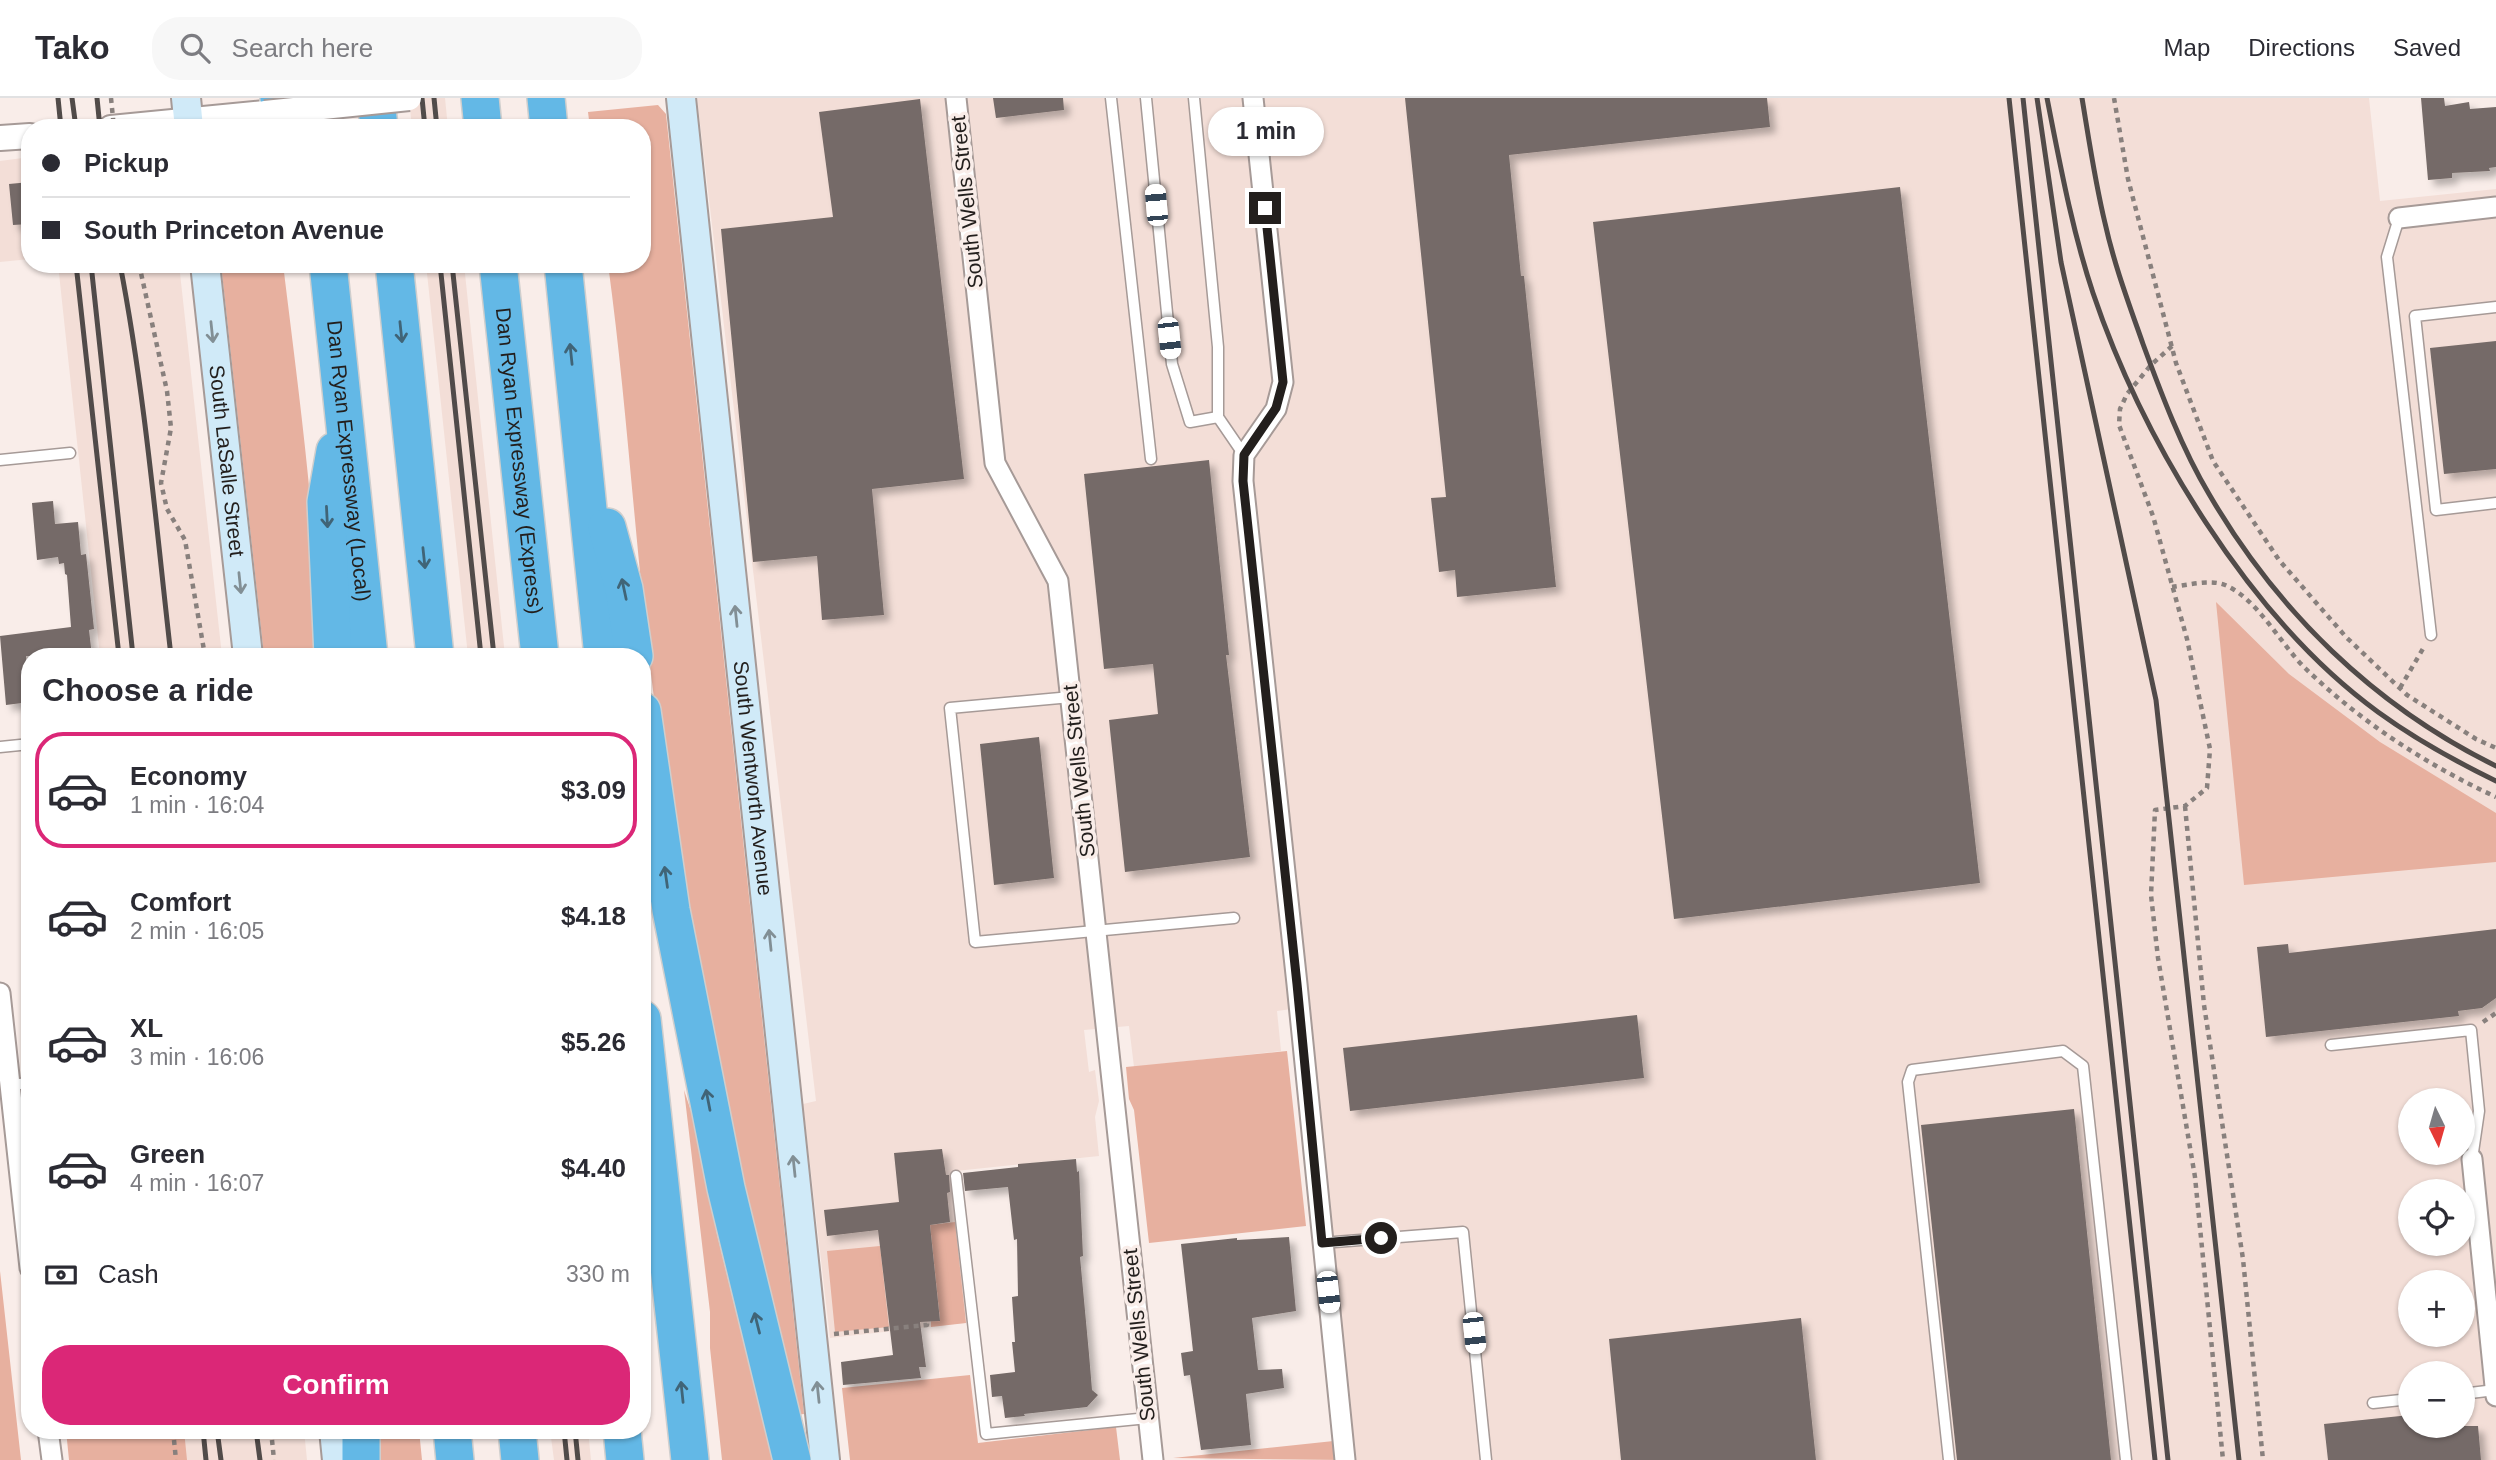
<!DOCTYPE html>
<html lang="en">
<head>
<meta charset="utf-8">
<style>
  :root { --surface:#fff; --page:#f7f7f7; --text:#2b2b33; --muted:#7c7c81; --line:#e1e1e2; --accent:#db2777 }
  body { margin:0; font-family:Arial,sans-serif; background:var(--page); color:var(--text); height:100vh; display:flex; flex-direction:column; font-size:26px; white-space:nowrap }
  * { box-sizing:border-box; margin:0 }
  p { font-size:23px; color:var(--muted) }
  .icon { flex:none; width:38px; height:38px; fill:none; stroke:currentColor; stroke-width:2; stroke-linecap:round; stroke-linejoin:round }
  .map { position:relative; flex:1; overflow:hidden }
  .details { position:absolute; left:21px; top:550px; width:630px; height:791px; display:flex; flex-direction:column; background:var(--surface); border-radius:28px; box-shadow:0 2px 5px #0004 }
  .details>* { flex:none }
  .guide { position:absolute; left:21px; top:21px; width:630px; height:154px; border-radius:28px; box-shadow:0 2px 5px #0004; display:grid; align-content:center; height:154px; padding:0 21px; background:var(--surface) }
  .needle { width:46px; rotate:175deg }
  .controls { position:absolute; left:2398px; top:990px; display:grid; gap:14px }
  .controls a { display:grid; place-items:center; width:77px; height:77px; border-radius:50%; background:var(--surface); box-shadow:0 2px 5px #0004; font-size:35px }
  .end { position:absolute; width:32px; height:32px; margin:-16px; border:9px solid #231f1d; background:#fff; box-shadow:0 0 0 4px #fff }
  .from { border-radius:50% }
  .bubble { position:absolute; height:49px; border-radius:24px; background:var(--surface); box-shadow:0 2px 5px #0004; font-size:23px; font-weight:700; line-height:49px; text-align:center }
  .car { position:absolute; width:21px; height:42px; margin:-21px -10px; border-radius:9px; box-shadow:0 0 5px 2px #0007; background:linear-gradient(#fff 24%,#345 0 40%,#fff 0 76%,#345 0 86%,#fff 0) }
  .guide b { display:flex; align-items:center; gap:24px; height:66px; font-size:26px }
  .guide b+b { border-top:2px solid var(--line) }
  .guide i { width:18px; height:18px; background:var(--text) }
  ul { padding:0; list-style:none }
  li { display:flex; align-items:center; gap:21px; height:116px; margin:0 14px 10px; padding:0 7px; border:4px solid transparent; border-radius:28px }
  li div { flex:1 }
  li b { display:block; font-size:26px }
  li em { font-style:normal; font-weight:700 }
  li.active { border-color:var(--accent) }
  li>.icon { width:63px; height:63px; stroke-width:1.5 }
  h2 { padding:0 21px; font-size:32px; line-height:84px }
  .pay { display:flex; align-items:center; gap:18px; height:77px; padding:0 21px; font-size:26px }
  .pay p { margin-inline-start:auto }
  .button { display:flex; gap:14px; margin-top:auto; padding:14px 21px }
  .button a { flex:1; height:80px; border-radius:28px; background:var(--accent); color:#fff; font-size:28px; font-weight:700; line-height:80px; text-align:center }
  header { display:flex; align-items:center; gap:42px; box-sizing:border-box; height:98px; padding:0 35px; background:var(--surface); border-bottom:2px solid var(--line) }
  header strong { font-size:33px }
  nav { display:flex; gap:38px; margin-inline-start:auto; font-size:24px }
  .search { width:490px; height:63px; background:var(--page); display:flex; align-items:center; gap:18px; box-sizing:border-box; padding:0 24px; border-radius:28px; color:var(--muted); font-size:26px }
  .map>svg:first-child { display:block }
  .built { fill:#f3ded7; fill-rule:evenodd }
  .green { fill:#e7b09f }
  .building { fill:#756a67; filter:url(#shadow) }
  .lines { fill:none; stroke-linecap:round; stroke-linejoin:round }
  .service-casing { stroke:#a69a97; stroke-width:13 }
  .minor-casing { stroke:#a69a97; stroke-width:23 }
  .tertiary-casing { stroke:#a69a97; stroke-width:28 }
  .secondary-casing { stroke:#a69a97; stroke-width:32 }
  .motorway-casing { stroke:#cfcecd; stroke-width:40 }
  .path { stroke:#88807d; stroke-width:4.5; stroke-dasharray:5 5; stroke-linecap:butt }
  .service { stroke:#fff; stroke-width:10 }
  .minor { stroke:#fff; stroke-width:19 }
  .tertiary { stroke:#fff; stroke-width:24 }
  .secondary { stroke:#d0eaf8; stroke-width:28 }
  .motorway { stroke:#63b8e6; stroke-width:37 }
  .rail { stroke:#514b49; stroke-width:5 }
  .tertiary-bridge-casing { stroke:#a69a97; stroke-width:28; stroke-linecap:butt }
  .path-bridge { stroke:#88807d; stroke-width:4.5; stroke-dasharray:5 5; stroke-linecap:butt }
  .tertiary-bridge { stroke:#fff; stroke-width:24 }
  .oneway { stroke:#828f95 }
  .oneway2 { stroke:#406477 }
  .route { stroke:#231f1d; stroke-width:9 }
  .labels { text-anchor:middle; stroke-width:7; stroke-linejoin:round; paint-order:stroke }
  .street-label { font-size:21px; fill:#231f1d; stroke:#f9ede9 }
</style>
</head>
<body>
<header>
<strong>Tako</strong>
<div class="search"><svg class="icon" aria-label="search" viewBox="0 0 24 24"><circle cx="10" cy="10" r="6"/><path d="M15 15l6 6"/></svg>Search here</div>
<nav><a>Map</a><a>Directions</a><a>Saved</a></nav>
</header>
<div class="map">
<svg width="2496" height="1362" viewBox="0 0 2496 1362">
  <defs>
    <filter id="shadow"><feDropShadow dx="6" dy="6" stdDeviation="3.5" flood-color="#0004"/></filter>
  </defs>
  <rect width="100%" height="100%" fill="#f9ede9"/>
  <path class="built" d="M409 0H445L448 30H412Z
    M697 0H2369L2380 103 2496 91V1362H1345L1299 910 1277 913 1281 953 1134 969 1129 928 1084 932 1089 974 1095 972 1099 1003 1095 1019 1099 1058 956 1073 973 1224 830 1240 803 1006 816 1003ZM2410 1003H2462V1055H2410ZM2410 1094H2462V1146H2410ZM2410 1185H2462V1237H2410ZM2410 1276H2462V1328H2410Z
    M30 59V161L0 164V63Z
    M58 166H179L222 558H100Z
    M426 166H464L505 558H468Z
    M158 1332H304L307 1362H168Z
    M550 1332H588L591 1362H554Z"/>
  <path class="green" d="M658 7 666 16 804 1316 796 1317C739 1098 693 874 661 650 637 490 630 327 608 166H642V30H590L588 14Z
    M221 166H283C299 297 317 427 320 558H264Z
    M2216 504 2289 576 2380 644 2496 715V764L2244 787Z
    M1287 953 1306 1128 1149 1145 1134 1012 1129 1001 1126 969Z
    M684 992 701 1043 717 1136 740 1230 777 1362H722L710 1250V1214Z
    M955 1124 966 1225 931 1229V1223L940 1222 930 1127Z
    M880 1148 889 1229 835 1234 827 1153Z
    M0 1173 21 1362H0Z
    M970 1277 978 1345 1116 1329 1120 1362H850L842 1290Z
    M66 1332H184L187 1362H69Z
    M376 1332H419L422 1362H377Z
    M1343 1342 1345 1362 1173 1360Z"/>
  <path class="building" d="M993 0H1063L1064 12 996 20Z
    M1405 0H1767L1770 29 1509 57 1521 178H1524L1556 489 1457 499 1455 472 1439 474 1431 400 1446 399Z
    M2421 0H2444L2445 8 2469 4 2470 11 2496 9V69L2489 70 2490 73 2452 75V80L2428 82Z
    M920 1 964 381 872 391 884 517 822 522 817 458 753 464 721 131 833 119 819 14Z
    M30 84V126L13 127 9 86Z
    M1900 89 1980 785 1674 821 1593 124Z
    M2496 243V371L2444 376 2430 250Z
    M1209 362 1229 557H1226L1250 759 1125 774 1109 622 1158 616 1153 566 1104 571 1084 376Z
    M53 403 55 426 78 424 81 457 86 456 94 531 89 532 92 558H26L30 604 6 607 0 538 71 529 67 477 65 476 64 465 59 466 58 459 37 462 32 405Z
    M1039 639 1054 780 994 787 980 646Z
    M2496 831V900L2482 910 2458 913 2459 918 2266 939 2257 849 2288 846 2289 855Z
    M1637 917 1644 980 1350 1013 1343 950Z
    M2074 1011 2111 1362H1957L1921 1027Z
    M942 1051 946 1077H949L950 1094 947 1095 950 1124 930 1127 940 1223 920 1224 926 1269H919L921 1280 843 1287 841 1264 893 1257 878 1132 827 1138 824 1112 899 1104 894 1055Z
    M1076 1061 1077 1074 1079 1073 1083 1158 1080 1159 1089 1256 1092 1292 1098 1297 1087 1309 1024 1316 1025 1318 1005 1320 1002 1298 992 1299 990 1277 1015 1274 1012 1244H1015L1012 1199 1018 1198 1017 1141 1014 1142 1008 1089 965 1093 963 1075 1018 1069V1066Z
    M1289 1139 1296 1213 1252 1220 1258 1272 1282 1271 1284 1290 1246 1296 1251 1347 1201 1352 1190 1277 1184 1278 1181 1255 1193 1253 1181 1146 1237 1140V1142Z
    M1801 1220 1816 1362H1621L1609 1241Z
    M2410 1317V1328H2478L2481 1362H2328L2324 1326Z"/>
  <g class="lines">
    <g class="service-casing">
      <path id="service" d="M1111 0 1151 361
        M1146 0 1172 266 1190 324 1218 319
        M1194 0 1218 249V319L1244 357
        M2399 120 2387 159 2431 537
        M2496 209 2415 218 2436 412 2496 405
        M0 362 70 355
        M1071 599 950 610 975 844 1234 820
        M0 649 30 646
        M2331 947 2471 932 2479 1013 2472 1061
        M9 987 30 985
        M956 1078 986 1336 1148 1320
        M1322 1145 1463 1134 1486 1362
        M2462 1296 2495 1292
        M2373 1305 2410 1301
        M1949 1362 1908 984 1912 972 2063 953 2083 968 2126 1362"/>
    </g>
    <g class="minor-casing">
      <path id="minor" d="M956 0 995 365 1058 483 1153 1362
        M1253 0 1283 284 1276 311 1244 357 1243 383 1297 886 1345 1362
        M2399 120 2496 109
        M0 895 30 1170
        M2472 1061 2496 1298
        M48 1332 52 1362"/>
    </g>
    <g class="tertiary-casing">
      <path id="tertiary" d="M111 30 265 15
        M0 40 30 38"/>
    </g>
    <g class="secondary-casing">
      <g id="secondary">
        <path d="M186 0 189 30"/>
        <path id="s1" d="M681 0 825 1362"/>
        <path id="s2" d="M205 166 248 558"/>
        <path d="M334 1332 337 1362"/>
      </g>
    </g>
    <g class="motorway-casing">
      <g id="motorway">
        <path d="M279 0 283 30"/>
        <path d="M310 0 313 30"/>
        <path d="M376 0 379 30"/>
        <path d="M480 0 483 30"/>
        <path d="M546 0 549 30"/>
        <path id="s3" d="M328 166 369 558"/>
        <path d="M394 166 435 558"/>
        <path id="s4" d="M498 166 540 558"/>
        <path d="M563 166 603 558"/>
        <path d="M607 429 624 491 634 558"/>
        <path d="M333 558 326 404 335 353"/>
        <path d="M642 613 671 812 726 1090 792 1362"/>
        <path d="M642 921 690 1362"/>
        <path d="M361 1332V1362"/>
        <path d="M452 1332 455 1362"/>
        <path d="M517 1332 520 1362"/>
        <path d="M622 1332 625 1362"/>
      </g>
    </g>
    <path class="path" d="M2114 0 2128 81 2176 265 2213 363 2279 462 2346 539 2407 597 2476 641 2496 650
      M139 166 167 293 171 330 161 385 167 411 185 442 205 558
      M2172 248 2151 267 2127 296 2120 311 2119 327 2153 418 2187 541 2210 651 2207 690 2185 708 2155 712 2151 797 2158 860 2195 1079 2223 1362
      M2172 489C2188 487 2210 481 2225 487 2258 501 2281 547 2306 571 2361 624 2427 667 2496 699
      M2400 590 2424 549
      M2185 708 2204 907 2243 1161 2263 1362
      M2483 924 2496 915
      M834 1236 927 1227V1224
      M173 1332 176 1362
      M271 1332 274 1362"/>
    <use href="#service" class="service"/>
    <use href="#minor" class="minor"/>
    <use href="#tertiary" class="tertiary"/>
    <use href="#secondary" class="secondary"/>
    <use href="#motorway" class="motorway"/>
    <path class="rail" d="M58 0 61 30
      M72 0 76 30
      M97 0 100 30
      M422 0 425 30
      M434 0 437 30
      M2009 0 2155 1362
      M2023 0 2168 1362
      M2037 0 2061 164 2156 602 2239 1362
      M2047 0C2060 66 2072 132 2093 195 2143 343 2250 521 2378 614 2415 641 2455 663 2496 683
      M2082 0C2089 42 2095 84 2105 125 2114 166 2129 206 2143 246 2161 295 2182 351 2209 396 2277 513 2374 608 2496 668
      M76 166 119 558
      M91 166 133 558
      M120 166C145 296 156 427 171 558
      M440 166 481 558
      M452 166 494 558
      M203 1332 206 1362
      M217 1332 221 1362
      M256 1332 260 1362
      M564 1332 567 1362
      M575 1332 578 1362"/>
    <g class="tertiary-bridge-casing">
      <path id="tertiary-bridge" d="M265 15 409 0"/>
    </g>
    <path class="path-bridge" d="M111 0 114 30"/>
    <use href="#tertiary-bridge" class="tertiary-bridge"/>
  </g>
  <defs><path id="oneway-shaft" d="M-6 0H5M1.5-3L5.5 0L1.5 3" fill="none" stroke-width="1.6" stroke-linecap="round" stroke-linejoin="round" transform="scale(1.75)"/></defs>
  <g class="oneway">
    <use href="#oneway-shaft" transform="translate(212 234) rotate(84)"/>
    <use href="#oneway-shaft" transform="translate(240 485) rotate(84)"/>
    <use href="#oneway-shaft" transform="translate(736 518) rotate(-96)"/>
    <use href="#oneway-shaft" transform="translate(770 842) rotate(-96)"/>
    <use href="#oneway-shaft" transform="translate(794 1068) rotate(-96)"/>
    <use href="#oneway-shaft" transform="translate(818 1294) rotate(-96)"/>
  </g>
  <g class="oneway2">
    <use href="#oneway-shaft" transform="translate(401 234) rotate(84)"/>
    <use href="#oneway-shaft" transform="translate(571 256) rotate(-96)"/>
    <use href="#oneway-shaft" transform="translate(327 419) rotate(87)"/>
    <use href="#oneway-shaft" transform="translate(424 460) rotate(84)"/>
    <use href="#oneway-shaft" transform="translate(624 491) rotate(-102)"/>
    <use href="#oneway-shaft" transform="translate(666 779) rotate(-98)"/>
    <use href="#oneway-shaft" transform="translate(708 1002) rotate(-101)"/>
    <use href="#oneway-shaft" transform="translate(757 1225) rotate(-104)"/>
    <use href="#oneway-shaft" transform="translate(682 1294) rotate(-96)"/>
  </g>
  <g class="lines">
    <path class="route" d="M1265 110 1283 284 1276 310 1244 357 1243 383 1297 886 1322 1145 1381 1140"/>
  </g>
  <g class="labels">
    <g class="street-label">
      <text transform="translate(967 104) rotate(-96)" y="7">South Wells Street</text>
      <text dy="7" stroke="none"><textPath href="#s2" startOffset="198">South LaSalle Street</textPath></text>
      <text dy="7" stroke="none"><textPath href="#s3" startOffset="198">Dan Ryan Expressway (Local)</textPath></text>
      <text dy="7" stroke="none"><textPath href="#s4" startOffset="198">Dan Ryan Expressway (Express)</textPath></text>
      <text transform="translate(1079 673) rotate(-96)" y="7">South Wells Street</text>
      <text dy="7" stroke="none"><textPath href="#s1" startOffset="684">South Wentworth Avenue</textPath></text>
      <text transform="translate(1139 1237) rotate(-96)" y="7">South Wells Street</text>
    </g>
  </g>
</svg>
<div class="controls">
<a><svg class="needle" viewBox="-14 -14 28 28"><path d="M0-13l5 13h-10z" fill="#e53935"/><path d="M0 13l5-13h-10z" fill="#7c7c81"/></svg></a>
<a><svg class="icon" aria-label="locate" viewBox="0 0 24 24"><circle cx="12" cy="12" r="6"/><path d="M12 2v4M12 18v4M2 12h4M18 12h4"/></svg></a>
<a>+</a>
<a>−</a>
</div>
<i class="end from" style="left:1381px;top:1140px"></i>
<i class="end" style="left:1265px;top:110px"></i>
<div class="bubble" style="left:1208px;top:9px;width:116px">1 min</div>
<i class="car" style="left:1156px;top:107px;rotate:355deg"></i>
<i class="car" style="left:1169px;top:240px;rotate:174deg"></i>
<i class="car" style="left:1328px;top:1194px;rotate:174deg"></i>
<i class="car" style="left:1474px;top:1235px;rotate:174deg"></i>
<div class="guide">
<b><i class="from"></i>Pickup</b>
<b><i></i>South Princeton Avenue</b>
</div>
<section class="details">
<h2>Choose a ride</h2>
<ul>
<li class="active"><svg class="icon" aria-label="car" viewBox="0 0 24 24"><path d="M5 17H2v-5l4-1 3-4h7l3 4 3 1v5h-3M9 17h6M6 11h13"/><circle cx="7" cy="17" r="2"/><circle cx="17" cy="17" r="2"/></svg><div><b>Economy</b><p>1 min · 16:04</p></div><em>$3.09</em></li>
<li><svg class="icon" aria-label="car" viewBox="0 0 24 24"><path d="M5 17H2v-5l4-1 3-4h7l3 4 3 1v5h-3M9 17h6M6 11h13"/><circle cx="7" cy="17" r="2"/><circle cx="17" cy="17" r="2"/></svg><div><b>Comfort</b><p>2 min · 16:05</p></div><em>$4.18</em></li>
<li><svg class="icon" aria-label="car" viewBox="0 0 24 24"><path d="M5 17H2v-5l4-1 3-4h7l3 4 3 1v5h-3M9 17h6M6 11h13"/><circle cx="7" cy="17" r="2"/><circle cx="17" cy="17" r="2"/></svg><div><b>XL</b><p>3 min · 16:06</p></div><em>$5.26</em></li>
<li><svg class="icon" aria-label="car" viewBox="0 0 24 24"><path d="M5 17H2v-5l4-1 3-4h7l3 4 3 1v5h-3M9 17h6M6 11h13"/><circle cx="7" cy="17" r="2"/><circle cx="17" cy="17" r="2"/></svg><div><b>Green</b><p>4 min · 16:07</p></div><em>$4.40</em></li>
</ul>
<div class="pay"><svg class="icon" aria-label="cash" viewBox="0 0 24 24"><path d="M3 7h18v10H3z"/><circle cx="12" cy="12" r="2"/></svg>Cash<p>330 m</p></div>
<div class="button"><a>Confirm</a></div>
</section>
</div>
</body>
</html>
